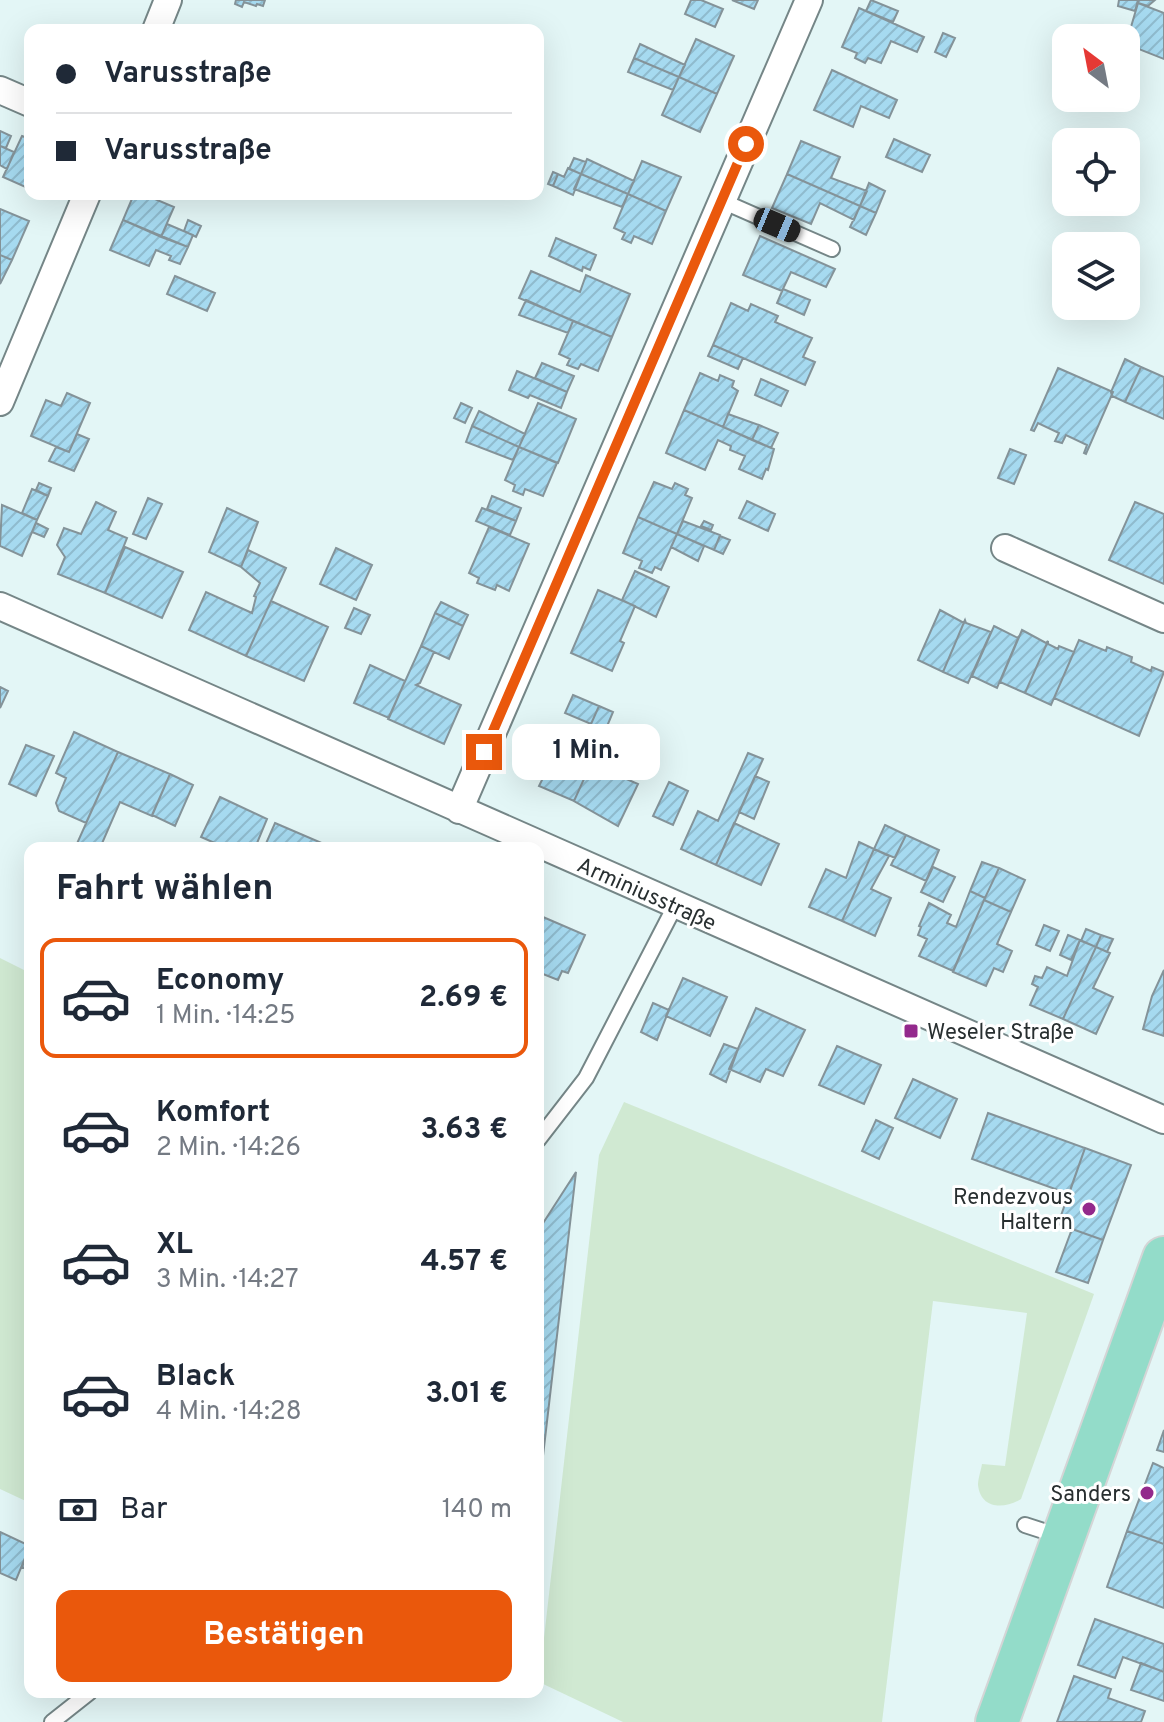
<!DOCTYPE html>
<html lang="de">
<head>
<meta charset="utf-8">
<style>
  :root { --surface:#fff; --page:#f2f2f3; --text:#1f2937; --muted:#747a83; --line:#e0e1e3; --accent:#ea580c }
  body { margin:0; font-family:Overpass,sans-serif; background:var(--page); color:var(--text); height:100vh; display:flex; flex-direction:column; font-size:30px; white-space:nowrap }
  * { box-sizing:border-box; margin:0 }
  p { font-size:26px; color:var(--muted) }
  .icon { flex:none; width:44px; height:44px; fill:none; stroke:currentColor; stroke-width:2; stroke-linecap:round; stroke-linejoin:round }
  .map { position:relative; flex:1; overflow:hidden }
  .details { position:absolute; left:24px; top:842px; width:520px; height:856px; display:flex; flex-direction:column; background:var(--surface); border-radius:16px; box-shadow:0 8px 32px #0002 }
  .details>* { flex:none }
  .hud { position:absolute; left:24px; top:24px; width:520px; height:176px; border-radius:16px; box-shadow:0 8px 32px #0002; display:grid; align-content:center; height:176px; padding:0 32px; background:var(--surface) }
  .needle { width:52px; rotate:328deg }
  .buttons { position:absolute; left:1052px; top:24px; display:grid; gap:16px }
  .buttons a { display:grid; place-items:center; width:88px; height:88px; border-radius:16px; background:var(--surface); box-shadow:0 8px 32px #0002; font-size:40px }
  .end { position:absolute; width:36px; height:36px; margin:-18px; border:10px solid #ea580c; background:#fff; box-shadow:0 0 0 4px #fff }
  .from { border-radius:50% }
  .bubble { position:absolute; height:56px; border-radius:16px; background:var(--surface); box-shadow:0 8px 32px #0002; font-size:26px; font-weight:700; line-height:56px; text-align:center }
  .car { position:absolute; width:24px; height:48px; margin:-24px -12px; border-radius:10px; box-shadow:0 0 6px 2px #0007; background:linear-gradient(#222 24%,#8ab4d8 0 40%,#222 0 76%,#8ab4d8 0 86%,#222 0) }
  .hud b { display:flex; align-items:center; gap:28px; height:76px; font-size:30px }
  .hud b+b { border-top:2px solid var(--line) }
  .hud i { width:20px; height:20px; background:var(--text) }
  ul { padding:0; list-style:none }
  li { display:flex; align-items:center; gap:24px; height:120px; margin:0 16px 12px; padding:0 16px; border:4px solid transparent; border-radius:16px }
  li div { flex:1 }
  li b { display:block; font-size:30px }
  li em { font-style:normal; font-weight:700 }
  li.selected { border-color:var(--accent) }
  li>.icon { width:72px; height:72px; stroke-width:1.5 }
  h2 { padding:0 32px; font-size:36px; line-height:96px }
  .pay { display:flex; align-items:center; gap:20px; height:88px; padding:0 32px; font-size:30px }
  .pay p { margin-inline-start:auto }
  .button { display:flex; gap:16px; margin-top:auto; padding:16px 32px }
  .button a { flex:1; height:92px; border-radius:16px; background:var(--accent); color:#fff; font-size:32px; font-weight:700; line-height:92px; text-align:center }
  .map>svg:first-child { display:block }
  .grass { fill:#d0e9d2 }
  .building { fill:url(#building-hatch); stroke:#849399; stroke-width:2 }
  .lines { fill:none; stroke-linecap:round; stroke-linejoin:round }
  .service-casing { stroke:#758687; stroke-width:18 }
  .minor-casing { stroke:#758687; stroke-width:30 }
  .primary-casing { stroke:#d4d5d6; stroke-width:46 }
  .service { stroke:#fff; stroke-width:14 }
  .minor { stroke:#fff; stroke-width:26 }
  .primary { stroke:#93dcc9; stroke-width:42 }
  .route { stroke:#ea580c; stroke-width:10 }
  .poi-dot { fill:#93298c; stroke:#fff; stroke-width:3 }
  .labels { text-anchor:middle; stroke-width:6; stroke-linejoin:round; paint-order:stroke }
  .street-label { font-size:22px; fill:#282f30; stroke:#fff }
  .poi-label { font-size:22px; fill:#282f30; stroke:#fff; text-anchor:end }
</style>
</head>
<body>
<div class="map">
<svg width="1164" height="1722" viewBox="0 0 1164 1722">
  <defs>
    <pattern id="building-hatch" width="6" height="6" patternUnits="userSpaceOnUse" patternTransform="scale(2)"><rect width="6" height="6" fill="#a6daf0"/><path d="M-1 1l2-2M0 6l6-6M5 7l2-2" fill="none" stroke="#8fbbce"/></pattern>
  </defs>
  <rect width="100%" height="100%" fill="#e3f6f6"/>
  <path class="grass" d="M0 958 30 973V1503L0 1489Z
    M624 1102 1094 1294 1021 1499C1005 1509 981 1510 978 1485 978 1479 981 1470 982 1464L1005 1466 1027 1313 933 1301 882 1722H623L539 1682 599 1155Z"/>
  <path class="building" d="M236 0H265L263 6 257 4 256 6 244 2 242 7 235 4Z
    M691 0H701L723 9 715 27 685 14Z
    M732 0H758L754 9Z
    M871 0 898 11 893 22 866 11Z
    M1119 0H1138L1135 11 1118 6Z
    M1139 0H1155L1148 6 1138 3Z
    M1138 3 1164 13V59L1126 44Z
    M859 8 924 37 917 52 891 41 881 63 868 58 865 63 855 58 857 53 842 47Z
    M943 33 955 38 946 57 935 52Z
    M696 39 734 56 717 94 679 77Z
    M640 44 685 65 679 77 634 58Z
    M634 58 679 77 673 90 628 72Z
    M832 70 897 100 889 118 861 106 853 127 814 110Z
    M679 77 717 94 700 132 662 115Z
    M0 131 11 136 6 148 0 146Z
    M22 136 30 139V189L3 177Z
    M894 139 930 155 922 172 886 157Z
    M801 141 840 157 831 178 867 191 860 206 787 174Z
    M0 146 14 152 7 169 0 165Z
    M574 158 586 162 581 174 569 169Z
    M587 159 634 181 628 194 581 174Z
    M642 161 681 177 666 211 628 194Z
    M568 168 581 174 573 195 553 186 558 174 564 177Z
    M553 172 558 174 553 186 548 184Z
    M581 174 628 194 622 207 574 189Z
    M787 174 860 206 854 220 820 203 811 224 772 208Z
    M869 183 885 191 876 213 860 206Z
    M134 194H143L174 207 161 237 123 220Z
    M628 194 666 211 652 244 634 236 631 243 622 239 625 233 614 228Z
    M860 206 876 213 866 235 850 227Z
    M0 209 29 221 12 260 0 255Z
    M123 220 188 247 180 264 169 260 171 256 156 250 149 266 110 250Z
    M188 220 201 226 196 237 184 231Z
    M167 224 193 235 188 247 161 237Z
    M760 236 835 269 826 287 791 272 782 291 743 275Z
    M556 238 596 255 590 270 583 267 582 271 549 256Z
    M0 255 12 260 0 284Z
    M531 271 580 292 586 275 630 294 612 337 519 298Z
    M175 276 215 293 207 311 167 294Z
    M783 289 810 300 804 315 777 303Z
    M526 300 573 321 568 333 519 315Z
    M731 303 748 311 751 304 778 316 775 322 812 338 803 357 815 362 805 385 713 345Z
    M573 321 612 337 598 371 581 364 578 369 567 365 570 359 559 354Z
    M713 345 743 358 738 369 708 356Z
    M1125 359 1141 367 1125 402 1112 396 1111 392Z
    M542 363 574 376 567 392 535 378Z
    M1141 367 1164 377V419L1125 402Z
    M1058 368 1113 392 1086 454 1084 453 1087 445 1066 435 1062 443 1055 441 1059 433 1038 423 1034 431 1031 430Z
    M517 371 567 392 561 408 530 395 528 398 509 390Z
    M700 373 718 381 720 375 734 381 732 387 738 391 723 427 684 410Z
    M761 379 788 391 781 406 755 395Z
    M67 393 90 403 69 452 31 436 46 400 61 406Z
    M461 403 472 408 465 423 454 418Z
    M538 403 576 419 558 463 519 447Z
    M684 410 774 449 768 470 766 469 762 479 739 469 745 456 730 450 731 446 718 440 705 470 666 453Z
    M479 411 525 434 519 447 472 426Z
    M728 414 759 425 752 440 723 427Z
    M759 425 778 433 771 448 752 440Z
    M472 426 519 447 513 460 466 442Z
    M77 434 89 439 74 471 49 461 56 447 69 452Z
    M519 447 557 463 543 496 525 489 523 495 513 491 515 485 505 480Z
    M1010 449 1026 455 1014 484 998 478Z
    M654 482 672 489 675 483 688 489 685 495 692 498 677 534 638 517Z
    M39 483 51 488 48 496 36 490Z
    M32 489 48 496 37 520 22 513Z
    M492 496 521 508 516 521 487 509Z
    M148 498 162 504 146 539 133 534Z
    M747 501 775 514 768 531 739 518Z
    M96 502 116 512 108 530 127 538 105 593 58 574 65 557 57 545 64 528 81 534Z
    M1135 502 1164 514V584L1109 560Z
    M2 505 37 520 22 556 0 546Z
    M227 508 258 522 241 567 209 552Z
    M482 508 516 521 510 535 476 521Z
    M638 517 677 534 661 570 655 567 652 573 639 568 642 561 623 553Z
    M683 521 720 535 714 550 677 534Z
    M704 521 713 525 711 530 701 526Z
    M36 523 48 529 44 537 32 532Z
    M489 527 529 544 509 591 497 585 495 590 477 583 479 578 469 573Z
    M677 534 704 546 698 561 671 547Z
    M720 536 730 540 723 554 714 550Z
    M125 547 183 572 162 618 105 593Z
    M336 548 372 565 356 600 320 584Z
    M248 550 286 568 246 656 189 630 206 592 252 613 256 597 254 596 260 583 241 567Z
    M635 571 669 587 656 617 622 600Z
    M598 590 635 606 620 641 624 643 612 671 571 653Z
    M271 601 328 627 304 681 246 656Z
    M441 602 468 615 463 626 435 613Z
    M354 608 370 615 361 634 345 628Z
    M940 610 964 623 965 620 943 672 918 660Z
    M435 613 463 626 449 659 421 646Z
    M965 620 966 623 991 632 968 683 943 672Z
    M994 626 1018 638 1019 636 997 688 972 676Z
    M1022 630 1046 643 1048 641 1025 693 1000 682Z
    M1079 640 1106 651 1107 647 1132 657 1131 662 1151 671 1152 667 1164 672 1139 736 1054 698Z
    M1048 641V644L1058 649 1059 646 1074 652 1051 705 1025 693Z
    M421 646 434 652 420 683 416 685 461 705 444 744 388 719Z
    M370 665 405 681 389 718 354 703Z
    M0 687 8 691 0 708Z
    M573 695 599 706 591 724 565 713Z
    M599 706 613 712 598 748 583 742Z
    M74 732 118 752 86 823 59 811 56 803 66 778 56 773Z
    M588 744 598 748 574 801 539 786 545 774 537 770 542 757 551 760 556 748 581 759Z
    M26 745 54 756 36 796 9 784Z
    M598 748 608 753 601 768 638 784 618 826 574 801Z
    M118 752 170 774 152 816 120 802 100 848H75Z
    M748 753 763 759 716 865 681 849 698 811 718 821Z
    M170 774 193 785 175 826 152 815Z
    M755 776 769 782 754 819 739 812Z
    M669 782 688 791 673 825 653 816Z
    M220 797 267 819 255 848H226L201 837Z
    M275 823 324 844 322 848H264Z
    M734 823 779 844 761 885 716 865Z
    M885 825 906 835 895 858 874 849Z
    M906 835 939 850 926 881 891 865Z
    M859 842 874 849 842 921 809 907 826 869 846 878Z
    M874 849 889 856 871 889 891 898 875 936 842 921Z
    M982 862 999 868 985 898 970 891Z
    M933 867 955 877 943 902 921 892Z
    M999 868 1025 880 1011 912 984 900Z
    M970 891 985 898 953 971 919 956 927 939 918 935 921 927 919 926 929 903 951 915 947 923 956 927Z
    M984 900 1011 912 997 944 1012 951 1003 972 994 968 986 986 953 972Z
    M543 917 585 935 568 973 562 971 558 980 538 972V928Z
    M1044 925 1059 931 1050 951 1036 945Z
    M1086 929 1101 935 1096 947 1081 941Z
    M1068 935 1080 940 1071 960 1060 955Z
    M1101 935 1113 939 1107 952 1096 947Z
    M1080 940 1096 947 1063 1019 1030 1005 1038 987 1032 984 1035 976 1042 978 1047 967 1067 976Z
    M1096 947 1110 953 1093 988 1113 997 1096 1034 1063 1019Z
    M1164 970V1036L1143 1029 1152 996Z
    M683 978 727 997 710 1036 666 1016Z
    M653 1003 669 1010 657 1040 641 1032Z
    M756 1008 805 1030 783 1076 766 1069 760 1082 729 1069Z
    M724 1044 738 1049 726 1082 710 1074Z
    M837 1046 881 1065 864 1104 819 1085Z
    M913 1079 957 1099 940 1138 895 1118Z
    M988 1113 1085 1148 1069 1194 972 1159Z
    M876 1120 893 1128 879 1159 862 1151Z
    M1085 1148 1131 1165 1103 1240 1058 1224Z
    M576 1172 538 1499V1231Z
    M1072 1229 1103 1240 1088 1283 1056 1272Z
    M1164 1430V1452L1157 1450Z
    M1153 1463 1164 1468V1544L1127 1531Z
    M1127 1531 1164 1544V1608L1107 1587Z
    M0 1532 30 1546 16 1580 0 1573Z
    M30 1548V1570L22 1567Z
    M1095 1619 1164 1644V1672L1123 1657 1115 1678 1078 1665Z
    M1141 1663 1164 1672V1701L1131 1690Z
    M1074 1676 1111 1689 1108 1698 1145 1711 1141 1722H1057Z"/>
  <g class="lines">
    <g class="service-casing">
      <path id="service" d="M722 201 832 249
        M538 1140 586 1078 675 906
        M1025 1525 1059 1536
        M52 1722 90 1692"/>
    </g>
    <g class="minor-casing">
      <path id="minor" d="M156 30 168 0
        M0 90 30 103
        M0 402 87 194
        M1005 548 1164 619
        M0 606 1164 1120
        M459 810 809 0"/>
    </g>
    <g class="primary-casing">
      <path id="primary" d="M997 1722 1164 1258"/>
    </g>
    <use href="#service" class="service"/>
    <use href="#minor" class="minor"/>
    <use href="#primary" class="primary"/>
  </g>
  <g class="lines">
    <path class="route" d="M484 752 746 144"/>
  </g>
  <g class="poi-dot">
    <rect x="903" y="1023" width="16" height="16" rx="4"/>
    <circle cx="1089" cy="1209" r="8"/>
    <circle cx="1147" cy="1493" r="8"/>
  </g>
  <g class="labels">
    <g class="street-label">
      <text transform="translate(647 893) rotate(24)" y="8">Arminiusstraße</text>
    </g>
    <g class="poi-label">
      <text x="927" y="1039" text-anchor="start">Weseler Straße</text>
      <text x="1073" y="1204">Rendezvous<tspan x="1073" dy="25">Haltern</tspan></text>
      <text x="1131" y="1501">Sanders</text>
    </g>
  </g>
</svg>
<div class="buttons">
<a><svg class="needle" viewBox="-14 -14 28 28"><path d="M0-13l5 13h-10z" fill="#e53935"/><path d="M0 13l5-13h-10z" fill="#747a83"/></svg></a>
<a><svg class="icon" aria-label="locate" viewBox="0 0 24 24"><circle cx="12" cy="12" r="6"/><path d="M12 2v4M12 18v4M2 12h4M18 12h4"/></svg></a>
<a><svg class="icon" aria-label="layers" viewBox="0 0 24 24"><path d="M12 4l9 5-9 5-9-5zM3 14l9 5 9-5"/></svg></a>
</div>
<i class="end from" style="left:746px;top:144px"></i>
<i class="end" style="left:484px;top:752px"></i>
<div class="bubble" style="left:512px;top:724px;width:148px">1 Min.</div>
<i class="car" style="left:777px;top:225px;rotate:113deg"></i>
<div class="hud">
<b><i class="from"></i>Varusstraße</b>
<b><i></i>Varusstraße</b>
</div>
<section class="details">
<h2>Fahrt wählen</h2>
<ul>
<li class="selected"><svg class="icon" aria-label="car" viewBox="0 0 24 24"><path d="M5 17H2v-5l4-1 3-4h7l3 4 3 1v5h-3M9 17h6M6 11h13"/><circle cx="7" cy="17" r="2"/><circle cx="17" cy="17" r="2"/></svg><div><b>Economy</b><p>1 Min. · 14:25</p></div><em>2.69 €</em></li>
<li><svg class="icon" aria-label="car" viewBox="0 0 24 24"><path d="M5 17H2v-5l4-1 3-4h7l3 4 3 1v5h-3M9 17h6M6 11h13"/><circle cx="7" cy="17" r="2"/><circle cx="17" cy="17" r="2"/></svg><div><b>Komfort</b><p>2 Min. · 14:26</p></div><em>3.63 €</em></li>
<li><svg class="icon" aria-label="car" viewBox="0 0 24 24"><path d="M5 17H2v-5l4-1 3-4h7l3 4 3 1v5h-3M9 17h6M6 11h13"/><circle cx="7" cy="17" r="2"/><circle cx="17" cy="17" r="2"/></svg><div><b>XL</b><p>3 Min. · 14:27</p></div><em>4.57 €</em></li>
<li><svg class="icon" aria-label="car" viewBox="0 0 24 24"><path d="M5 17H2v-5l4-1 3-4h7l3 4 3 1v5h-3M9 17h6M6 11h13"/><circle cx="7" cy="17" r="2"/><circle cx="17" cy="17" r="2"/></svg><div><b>Black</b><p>4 Min. · 14:28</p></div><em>3.01 €</em></li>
</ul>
<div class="pay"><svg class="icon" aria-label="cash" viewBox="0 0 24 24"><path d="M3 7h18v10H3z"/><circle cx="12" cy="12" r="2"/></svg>Bar<p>140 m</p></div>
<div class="button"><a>Bestätigen</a></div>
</section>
</div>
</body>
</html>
